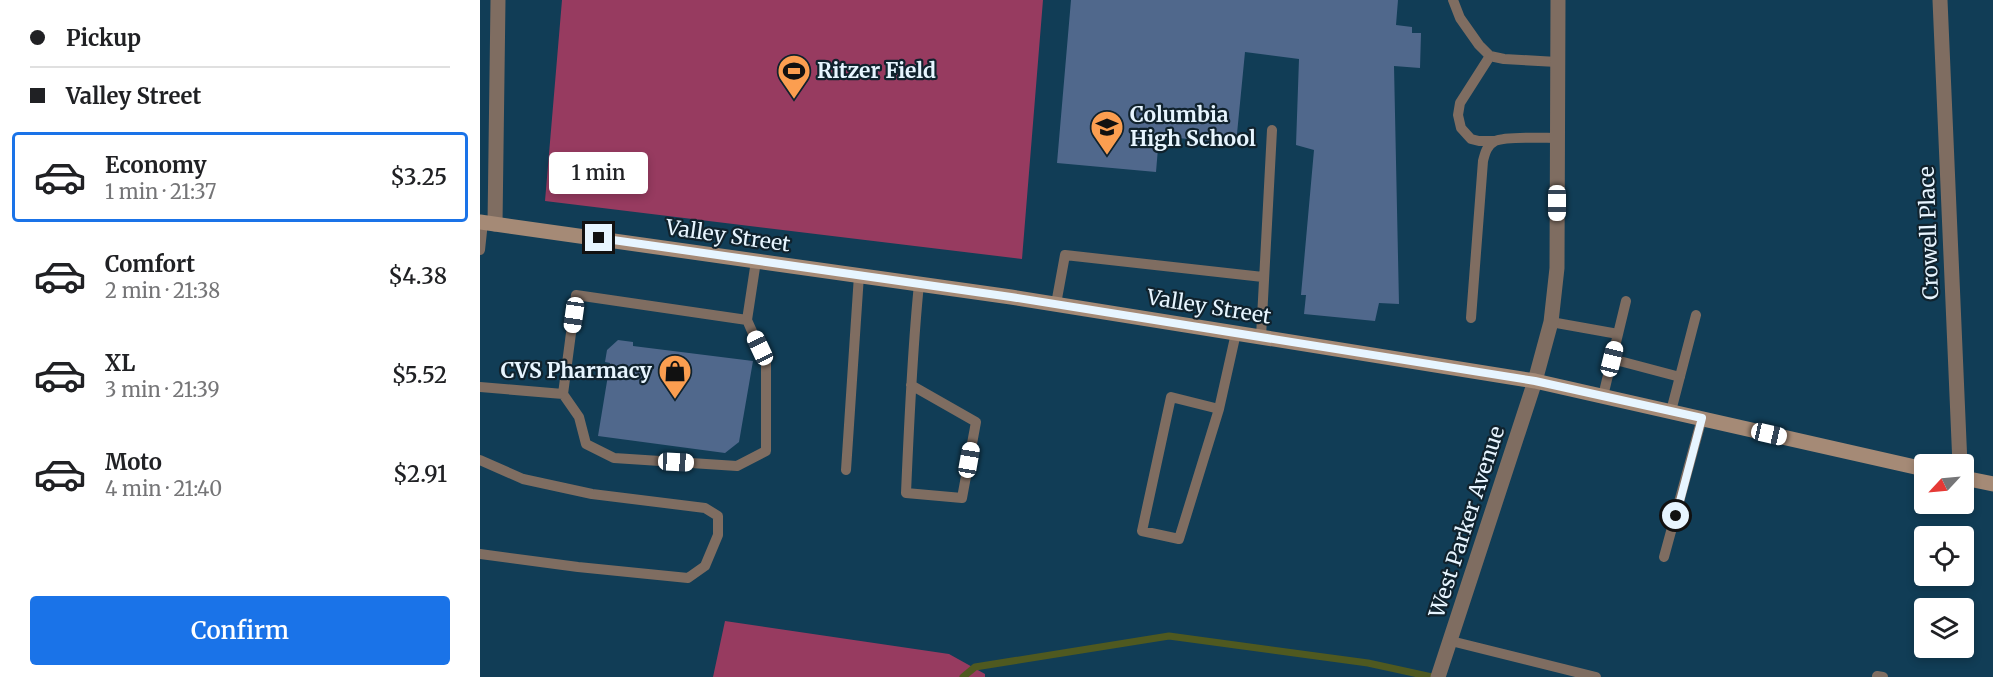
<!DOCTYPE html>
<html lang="en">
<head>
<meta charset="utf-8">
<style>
  :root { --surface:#fff; --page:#f6f6f6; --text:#202124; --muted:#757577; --line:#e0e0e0; --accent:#1a73e8 }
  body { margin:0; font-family:Merriweather,serif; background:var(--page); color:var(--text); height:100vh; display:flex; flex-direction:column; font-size:22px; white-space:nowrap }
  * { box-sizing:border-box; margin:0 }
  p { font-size:20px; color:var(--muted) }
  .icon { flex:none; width:33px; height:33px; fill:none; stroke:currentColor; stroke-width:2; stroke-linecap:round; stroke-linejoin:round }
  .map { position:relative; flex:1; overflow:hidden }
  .side { display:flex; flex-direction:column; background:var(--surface); width:480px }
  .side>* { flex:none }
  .hud { display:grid; align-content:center; height:132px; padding:0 30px; background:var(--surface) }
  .needle { width:39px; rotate:244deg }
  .buttons { position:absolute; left:1434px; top:454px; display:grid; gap:12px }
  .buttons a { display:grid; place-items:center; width:60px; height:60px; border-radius:6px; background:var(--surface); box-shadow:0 3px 9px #0003; font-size:30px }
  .end { position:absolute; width:27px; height:27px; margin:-14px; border:8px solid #e7f5ff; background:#111; box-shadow:0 0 0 3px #111 }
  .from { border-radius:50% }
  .bubble { position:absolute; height:42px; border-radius:6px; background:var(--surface); box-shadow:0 3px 9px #0003; font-size:20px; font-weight:600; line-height:42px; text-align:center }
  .car { position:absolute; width:18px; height:36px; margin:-18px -9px; border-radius:8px; box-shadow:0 0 4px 2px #0007; background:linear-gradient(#fff 24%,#345 0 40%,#fff 0 76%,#345 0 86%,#fff 0) }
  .hud b { display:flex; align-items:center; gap:21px; height:57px; font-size:22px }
  .hud b+b { border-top:2px solid var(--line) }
  .hud i { width:15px; height:15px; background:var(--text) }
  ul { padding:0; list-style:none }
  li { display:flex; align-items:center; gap:18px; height:90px; margin:0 12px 9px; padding:0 18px; border:3px solid transparent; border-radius:6px }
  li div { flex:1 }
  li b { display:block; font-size:22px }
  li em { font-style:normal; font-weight:600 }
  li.current { border-color:var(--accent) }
  li>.icon { width:54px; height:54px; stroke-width:1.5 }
  .button { display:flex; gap:12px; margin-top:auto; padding:12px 30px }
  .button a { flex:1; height:69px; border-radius:6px; background:var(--accent); color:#fff; font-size:24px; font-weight:600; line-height:69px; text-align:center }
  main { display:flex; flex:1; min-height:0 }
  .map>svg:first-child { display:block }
  .green { fill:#973b60 }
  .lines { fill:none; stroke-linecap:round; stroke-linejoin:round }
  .stream { stroke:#4f5920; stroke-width:7 }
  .building { fill:#50688c }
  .service { stroke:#7f6d61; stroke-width:10 }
  .minor { stroke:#7f6d61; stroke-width:15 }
  .tertiary { stroke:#7f6d61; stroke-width:15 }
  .secondary { stroke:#a58a76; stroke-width:15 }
  .route { stroke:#e7f5ff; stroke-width:8 }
  .labels { text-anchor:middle; stroke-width:4.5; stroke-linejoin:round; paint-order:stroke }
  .poi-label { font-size:21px; font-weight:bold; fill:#e7f5ff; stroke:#10222d; text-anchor:start }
  .street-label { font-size:21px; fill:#e7f5ff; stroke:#10222d }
</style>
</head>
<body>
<main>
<section class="side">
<div class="hud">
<b><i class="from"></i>Pickup</b>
<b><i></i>Valley Street</b>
</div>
<ul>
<li class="current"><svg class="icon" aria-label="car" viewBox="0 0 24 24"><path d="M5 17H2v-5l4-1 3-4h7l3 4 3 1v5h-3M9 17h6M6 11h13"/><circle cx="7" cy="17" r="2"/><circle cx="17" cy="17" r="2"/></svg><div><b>Economy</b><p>1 min · 21:37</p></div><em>$3.25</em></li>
<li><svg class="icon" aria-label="car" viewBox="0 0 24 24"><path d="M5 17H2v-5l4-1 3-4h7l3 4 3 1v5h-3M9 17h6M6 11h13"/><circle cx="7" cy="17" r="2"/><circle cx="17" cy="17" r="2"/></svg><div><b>Comfort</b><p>2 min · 21:38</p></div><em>$4.38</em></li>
<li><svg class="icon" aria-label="car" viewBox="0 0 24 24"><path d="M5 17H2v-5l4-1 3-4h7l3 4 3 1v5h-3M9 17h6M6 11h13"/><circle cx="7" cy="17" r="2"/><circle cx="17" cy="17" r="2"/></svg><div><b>XL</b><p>3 min · 21:39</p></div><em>$5.52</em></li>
<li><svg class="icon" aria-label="car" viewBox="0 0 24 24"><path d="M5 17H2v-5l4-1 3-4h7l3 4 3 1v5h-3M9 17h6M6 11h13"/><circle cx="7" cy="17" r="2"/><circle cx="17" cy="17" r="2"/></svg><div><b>Moto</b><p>4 min · 21:40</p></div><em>$2.91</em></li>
</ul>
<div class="button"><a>Confirm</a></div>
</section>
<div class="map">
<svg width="1513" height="677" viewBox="0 0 1513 677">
  <rect width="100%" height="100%" fill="#113d56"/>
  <path class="green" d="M82 0H563L542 259 65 201Z
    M245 621 469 654 505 674V677H233Z"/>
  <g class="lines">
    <path class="stream" d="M483 677 495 667 689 636 888 663 952 677"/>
  </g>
  <path class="building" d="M591 0H918L916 25 932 27V33H941L940 68 914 66 919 304 899 303 895 321 824 314 826 295H821L834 150 816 145 819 59 765 52 756 144 679 136 676 172 577 163Z
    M138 340 153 342V346L273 361 259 442 245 453 118 436 130 363 125 362 127 350Z"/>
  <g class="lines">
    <path class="service" d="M973 0 980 18 999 45 1010 56 1024 59 1077 62
      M1010 56 980 103 978 115 981 128 991 139 999 141H1014
      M0 250 3 222
      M576 304 585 255 783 277
      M991 318 1003 161C1005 153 1007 145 1015 141 1026 136 1063 138 1077 138
      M1071 322 1138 334
      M781 337 792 130
      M1132 359 1200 377
      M431 385 496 422 482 498 426 493C429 423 432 353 439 284
      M0 387 83 394 96 295 267 320 276 261
      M83 394 99 417 106 444 134 458 257 466 286 451V363L267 320
      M1123 396 1146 301
      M739 409 691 397 662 531 699 539 739 409 756 333
      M1191 411 1216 315
      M0 460 43 479 112 494 225 508 238 516V535L225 566 208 578 98 567 0 554
      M366 470 379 275
      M1184 557 1222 418
      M971 641 1116 677
      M1397 676 1403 677"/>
    <path class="minor" d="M1460 0 1480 465
      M15 224 18 0"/>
    <path class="tertiary" d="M958 677 1055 381 1071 322 1077 268 1078 0"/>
    <path class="secondary" d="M0 222 531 297 1055 381 1444 469
      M1484 478 1513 484"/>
  </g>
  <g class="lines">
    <path class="route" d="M119 238 531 297 1055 381 1222 418 1196 516"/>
  </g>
  <defs>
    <g id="stadium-pin" transform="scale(1.725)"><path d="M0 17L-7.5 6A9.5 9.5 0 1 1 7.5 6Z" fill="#fb9e50" stroke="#10222d"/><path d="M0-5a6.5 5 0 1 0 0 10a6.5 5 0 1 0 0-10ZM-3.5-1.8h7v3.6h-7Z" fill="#111"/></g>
    <g id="school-pin" transform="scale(1.725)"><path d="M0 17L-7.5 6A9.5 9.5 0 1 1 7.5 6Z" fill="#fb9e50" stroke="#10222d"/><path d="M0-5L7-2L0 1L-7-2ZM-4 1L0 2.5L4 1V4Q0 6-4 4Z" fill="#111"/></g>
    <g id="shop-pin" transform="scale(1.725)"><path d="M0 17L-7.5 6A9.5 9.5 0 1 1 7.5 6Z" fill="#fb9e50" stroke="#10222d"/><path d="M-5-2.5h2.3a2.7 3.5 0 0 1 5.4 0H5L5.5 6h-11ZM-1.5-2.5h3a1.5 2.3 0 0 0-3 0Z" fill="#111"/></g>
  </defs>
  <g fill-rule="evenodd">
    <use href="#stadium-pin" x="314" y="71"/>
    <use href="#school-pin" x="627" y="127"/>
    <use href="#shop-pin" x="195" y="371"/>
  </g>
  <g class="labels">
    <g class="poi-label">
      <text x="337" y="78">Ritzer Field</text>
      <text x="650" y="122">Columbia<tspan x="650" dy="24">High School</tspan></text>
      <text x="172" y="378" text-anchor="end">CVS Pharmacy</text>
    </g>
    <g class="street-label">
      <text transform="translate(1449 233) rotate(-92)" y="7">Crowell Place</text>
      <text transform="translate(248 236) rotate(8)" y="7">Valley Street</text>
      <text transform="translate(729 307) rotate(9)" y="7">Valley Street</text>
      <text transform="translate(987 522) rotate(-72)" y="7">West Parker Avenue</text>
    </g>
  </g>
</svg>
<div class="buttons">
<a><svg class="needle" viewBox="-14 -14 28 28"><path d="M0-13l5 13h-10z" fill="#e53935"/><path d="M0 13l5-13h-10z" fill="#757577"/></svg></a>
<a><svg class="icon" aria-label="locate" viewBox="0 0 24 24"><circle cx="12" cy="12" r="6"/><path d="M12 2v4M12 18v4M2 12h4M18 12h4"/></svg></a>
<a><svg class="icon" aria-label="layers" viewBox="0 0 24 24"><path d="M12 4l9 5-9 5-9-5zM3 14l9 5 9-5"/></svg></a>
</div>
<i class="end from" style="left:1196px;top:516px"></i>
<i class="end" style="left:119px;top:238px"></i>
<div class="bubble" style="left:69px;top:152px;width:99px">1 min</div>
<i class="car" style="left:1077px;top:203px;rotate:180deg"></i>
<i class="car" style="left:94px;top:315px;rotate:188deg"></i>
<i class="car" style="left:280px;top:348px;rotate:335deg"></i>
<i class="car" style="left:1132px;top:359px;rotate:14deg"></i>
<i class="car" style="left:1289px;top:434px;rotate:103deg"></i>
<i class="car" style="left:489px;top:460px;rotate:10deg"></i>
<i class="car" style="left:196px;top:462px;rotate:93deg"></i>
</div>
</main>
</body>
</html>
